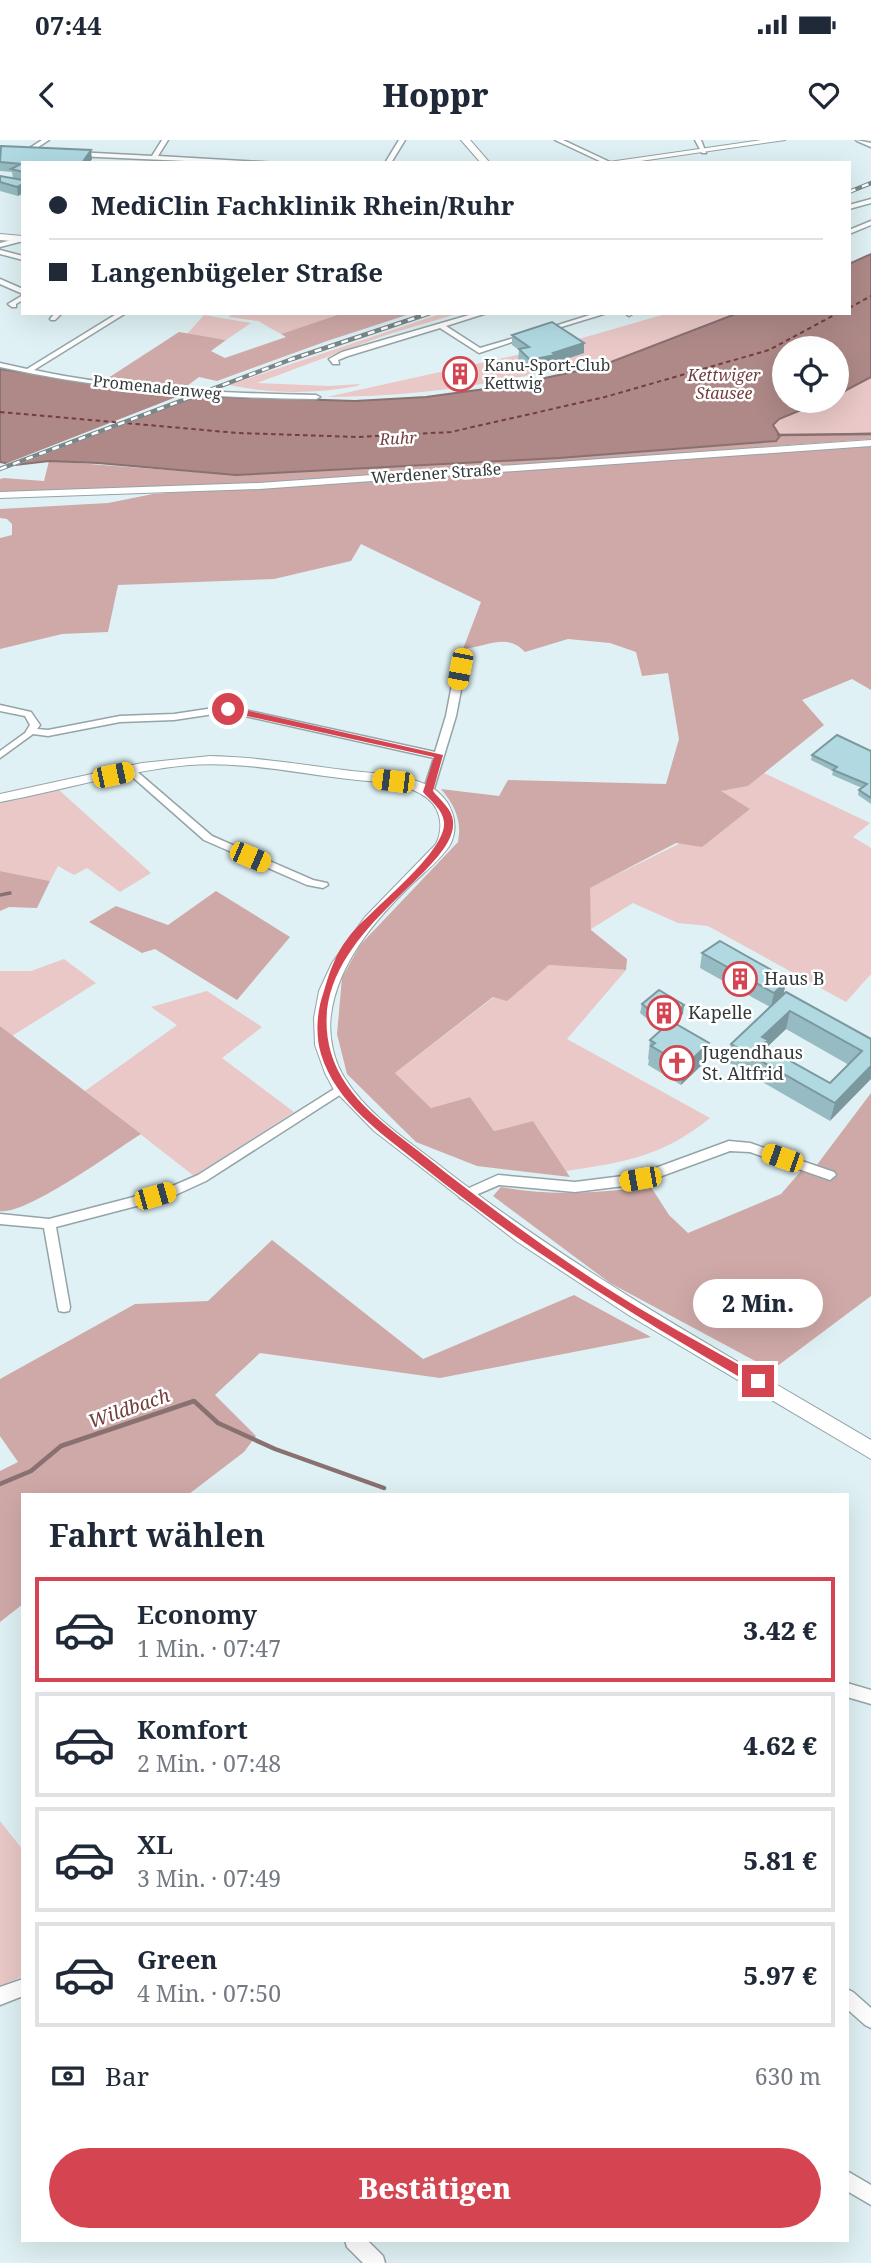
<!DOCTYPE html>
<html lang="de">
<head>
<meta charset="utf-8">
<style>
  :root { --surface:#fff; --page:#f6f6f7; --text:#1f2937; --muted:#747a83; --line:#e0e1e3; --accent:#d54551 }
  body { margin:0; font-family:"Noto Serif",serif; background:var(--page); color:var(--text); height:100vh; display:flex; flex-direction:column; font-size:26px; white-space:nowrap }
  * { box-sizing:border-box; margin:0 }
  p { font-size:23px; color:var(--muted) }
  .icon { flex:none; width:38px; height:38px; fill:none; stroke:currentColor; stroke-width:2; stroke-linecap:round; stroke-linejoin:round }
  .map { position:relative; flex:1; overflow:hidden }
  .details { position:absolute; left:21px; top:1353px; width:828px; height:749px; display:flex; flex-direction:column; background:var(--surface); border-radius:0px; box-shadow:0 7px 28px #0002 }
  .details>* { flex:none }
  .guide { position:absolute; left:21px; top:21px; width:830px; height:154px; border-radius:0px; box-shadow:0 7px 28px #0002; display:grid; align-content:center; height:154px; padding:0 28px; background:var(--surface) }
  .fabs { position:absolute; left:772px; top:196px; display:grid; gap:14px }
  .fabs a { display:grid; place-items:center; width:77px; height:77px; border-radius:50%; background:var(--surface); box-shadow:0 7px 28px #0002; font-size:35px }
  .end { position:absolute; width:32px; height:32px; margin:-16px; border:9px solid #d54551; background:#fff; box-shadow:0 0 0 4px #fff }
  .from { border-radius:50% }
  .bubble { position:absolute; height:49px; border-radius:24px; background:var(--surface); box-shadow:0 7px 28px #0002; font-size:23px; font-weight:800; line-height:49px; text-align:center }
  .car { position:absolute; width:21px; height:42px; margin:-21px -10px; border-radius:9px; box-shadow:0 0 5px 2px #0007; background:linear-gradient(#f5c518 24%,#345 0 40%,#f5c518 0 76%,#345 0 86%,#f5c518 0) }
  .guide b { display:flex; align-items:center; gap:24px; height:66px; font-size:26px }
  .guide b+b { border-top:2px solid var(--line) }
  .guide i { width:18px; height:18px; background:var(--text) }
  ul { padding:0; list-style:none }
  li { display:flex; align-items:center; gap:21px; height:105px; margin:0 14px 10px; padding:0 14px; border:4px solid var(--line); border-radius:0px }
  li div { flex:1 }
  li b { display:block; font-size:26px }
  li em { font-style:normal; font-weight:800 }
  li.on { border-color:var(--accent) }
  li>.icon { width:63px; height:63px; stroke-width:1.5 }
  h2 { padding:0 28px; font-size:32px; line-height:84px }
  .pay { display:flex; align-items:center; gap:18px; height:77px; padding:0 28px; font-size:26px }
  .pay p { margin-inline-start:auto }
  .button { display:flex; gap:14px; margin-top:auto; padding:14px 28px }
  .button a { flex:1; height:80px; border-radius:42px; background:var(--accent); color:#fff; font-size:28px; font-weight:800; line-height:80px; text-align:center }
  .status { display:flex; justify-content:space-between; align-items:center; height:49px; padding:0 35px; background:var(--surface); direction:ltr }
  .status svg { height:19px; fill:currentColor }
  header { display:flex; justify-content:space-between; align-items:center; height:91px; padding:0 28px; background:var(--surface); font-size:32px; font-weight:800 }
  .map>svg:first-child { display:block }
  .green { fill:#e9c8c7 }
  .forest { fill:#cfa9a8 }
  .water { fill:#ae8988; stroke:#897171; stroke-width:2 }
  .pier { fill:#dff1f4 }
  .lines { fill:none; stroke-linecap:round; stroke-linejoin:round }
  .stream-far2 { stroke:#897171; stroke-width:2.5 }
  .stream-far1 { stroke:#897171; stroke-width:3.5 }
  .stream { stroke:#897171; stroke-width:4.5 }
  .ferry { stroke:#743e3f; stroke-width:2; stroke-dasharray:4.5 3.5; stroke-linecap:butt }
  .minor-casing { stroke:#94a4a7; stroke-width:3 }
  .secondary-casing { stroke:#94a4a7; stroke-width:2 }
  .minor { fill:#fff; fill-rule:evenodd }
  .secondary { fill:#fff; fill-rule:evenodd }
  .rail-casing { stroke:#7a8688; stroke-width:4.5 }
  .rail { stroke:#fff; stroke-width:2.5; stroke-dasharray:7; stroke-linecap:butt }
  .wall { fill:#97bbc2; fill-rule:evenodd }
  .shaded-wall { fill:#7b989e }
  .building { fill:#b0d9e1; stroke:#7b989e; stroke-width:2; fill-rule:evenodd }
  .route { fill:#d54551 }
  .labels { text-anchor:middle; stroke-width:5; stroke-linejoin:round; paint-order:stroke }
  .far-poi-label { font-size:16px; fill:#333a3b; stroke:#fff; text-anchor:start }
  .far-water-label { font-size:16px; font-style:italic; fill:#743e3f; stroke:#fff }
  .far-street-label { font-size:16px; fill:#333a3b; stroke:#fff }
  .poi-label { font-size:18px; fill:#333a3b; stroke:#fff; text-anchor:start }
  .water-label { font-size:19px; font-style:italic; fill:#743e3f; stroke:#fff }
</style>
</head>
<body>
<div class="status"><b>07:44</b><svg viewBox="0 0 49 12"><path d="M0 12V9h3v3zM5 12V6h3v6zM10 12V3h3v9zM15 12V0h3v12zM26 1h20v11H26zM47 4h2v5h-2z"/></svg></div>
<header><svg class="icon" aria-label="back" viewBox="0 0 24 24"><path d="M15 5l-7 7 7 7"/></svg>Hoppr<svg class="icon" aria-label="heart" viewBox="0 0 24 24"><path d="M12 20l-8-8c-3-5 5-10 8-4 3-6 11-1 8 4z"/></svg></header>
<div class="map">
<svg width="871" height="2123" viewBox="0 0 871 2123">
  <rect width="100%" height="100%" fill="#dff1f4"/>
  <path class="green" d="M235 173H343L281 194 258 181 228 177Z
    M443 173H460L386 195 257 243 329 246 360 244 357 246C314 254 272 254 229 245Z
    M669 173H738L611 222 605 217C513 242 422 257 327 257L544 209Z
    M204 175 251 183 226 200 187 194Z
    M871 237V292L780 295 772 285C787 271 816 261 836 261L837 255Z
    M764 633 870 683 853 697 871 708V834L846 862 708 786 678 783 633 763 591 789 589 748 750 669 719 651 748 646Z
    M59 650 151 733 120 752 87 728 74 735 58 726 50 741 0 731V661Z
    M64 819 96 843 12 896 0 886V831H31Z
    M549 825 626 830 567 899 710 978C662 1017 625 1022 566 1031L533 981 494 991 470 957 431 968 395 933 494 857 507 860Z
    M207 851 262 887 222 918 294 972 194 1036 85 951 177 885 151 867Z
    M0 1681 23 1710V1836L0 1847Z"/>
  <path class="forest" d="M343 173H413L327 201 217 241 199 237 187 246 114 238 105 240 179 192 226 200 211 211 225 218 286 197 281 194Z
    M871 292V299L261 344 0 352V339L4 338 44 341 49 321 236 335 559 318 776 301 780 295Z
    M871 305V550L852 539 802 560 824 585 748 646 721 651 750 669 702 707 676 703 590 748 591 790 627 819 626 830 549 825 507 861 493 857 395 933 431 968 470 957 494 991 533 981 570 1037 477 1026 416 1002 347 934 337 894 342 838 360 805 458 702C462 680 455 666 441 649L499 656 508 640 666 644 679 599 668 533 642 536 636 512 610 503 568 499 525 512C507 492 486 507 463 509L481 462 361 404 351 421 274 439 118 445 108 492 62 494 0 509V398L12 395V384L7 379 0 378V369L108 363 153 354Z
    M0 731 50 741 37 768 9 767 0 771Z
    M216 751 290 797 237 860 155 809 142 813 89 782 116 766 168 785Z
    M0 886 141 994C114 1011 27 1075 0 1071Z
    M871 953V1156L772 1230 610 1143 493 1056 501 1047C552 1057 600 1052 651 1047L669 1075 688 1093 781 1054 801 1031 816 1026Z
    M272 1100 423 1219 574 1155 651 1197 440 1238 260 1213 215 1255 256 1296 244 1312 189 1354H23V1464L0 1482V1331L18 1322 0 1296V1239L135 1164 208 1161Z"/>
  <path class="water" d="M871 114V237L837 255 836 208H784V261H823L779 279 773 285 780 296 776 301 559 318 236 335 98 323 49 321 15 325 0 322V229L195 256 355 261 426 257 507 246 573 232 611 222 738 173H849V124Z"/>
  <path class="pier" d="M189 252 206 253 9 328 0 326Z"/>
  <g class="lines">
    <path class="stream-far2" d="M778 295 871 294"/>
    <path class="stream-far1" d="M0 755 10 753"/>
    <path class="stream" d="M0 1344 31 1331 61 1306 194 1261 218 1283 275 1309 384 1348"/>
    <path class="ferry" d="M849 168 871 156
      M0 272 238 293 358 297 451 292 605 257 769 210 838 173"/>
    <g class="minor-casing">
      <path id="minor" d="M42 0H49L29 13H25V11Z
        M162 0H168L158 16 278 23H230L76 16 73 14 76 12 152 16Z
        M399 0H405L391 23H385Z
        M555 0H563L612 23H604Z
        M695 0H701L706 13H702Z
        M856 0 871 3V7L857 1Z
        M871 59V63L849 69V65Z
        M871 81V85L849 94V90Z
        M23 97V101L0 107V103Z
        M0 110 23 116V120L0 114Z
        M0 139 23 149V154L0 144Z
        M23 155V160L16 164V167H12L8 164Z
        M55 173H62L55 180H51L50 179Z
        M118 173H126L34 230C127 250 222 253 316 255L320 257 316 259C209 258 104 250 0 227V223L27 229Z
        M476 173H487L446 186 480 208 524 195 530 196 479 213 440 188 348 216 338 220 339 224H333L329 219 342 212Z
        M596 173H607L545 192 539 191Z
        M625 173H632V174L629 176Z
        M460 526 465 529 456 576 433 652 428 655 423 652 434 618 227 572 174 580 120 582 48 596 33 594 0 618V611L25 593 30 585 25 576 0 571V565L31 572 40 585 37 589 48 590 120 576 174 574 227 566 435 612 446 576 455 529Z
        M131 628 134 629 212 696 313 740 327 743 328 745 323 748 307 745 204 700 128 633V629Z
        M342 944 346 945 348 948 346 951 206 1041 171 1057 56 1087 70 1167 69 1171 64 1172 59 1171 58 1167 44 1088 0 1084V1074L49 1079 168 1048 198 1035Z
        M729 1001 750 1003 834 1032 836 1035 830 1040 750 1012 730 1011 640 1044 575 1052 499 1045 464 1060 460 1058 458 1055 460 1052 498 1035 575 1042 639 1034Z
        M847 1543 871 1550V1564L847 1557Z
        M23 1839V1856L0 1865V1847Z
        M847 1849 853 1852 871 1868V1888L865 1885 847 1869Z
        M847 2031 871 2045V2065L847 2051Z
        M345 2100H367L383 2116 385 2123H363L347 2107Z"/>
    </g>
    <g class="secondary-casing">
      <path id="secondary" d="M461 0H470L490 23H481Z
        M762 0H785L627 23H602Z
        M0 94 23 96V102L0 100Z
        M871 300V306L259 349 0 358V352L259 343Z
        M210 616C255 617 299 624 344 630 372 634 403 633 429 646 451 658 461 683 450 705 440 720 426 731 413 743 376 779 338 822 331 875 328 896 334 923 346 940 369 976 410 1002 443 1028 577 1133 726 1214 871 1300V1319L630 1176 516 1101 374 991 334 950 325 933 315 905 314 878 319 851 332 823 365 777 436 704C445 685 440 664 421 654 399 641 372 642 348 639 295 633 242 621 189 625 125 631 63 650 0 662V654L142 623Z"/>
    </g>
    <use href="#minor" class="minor"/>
    <use href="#secondary" class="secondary"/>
    <g class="rail-casing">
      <path id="rail" d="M849 52 871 43
        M0 329 292 219 430 173"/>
    </g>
    <use href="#rail" class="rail"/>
  </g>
  <path class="wall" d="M0 7 92 19 89 23H23V53L18 56 0 51V36L13 38 12 32 0 31Z
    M512 195 584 213 554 223V225L530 230 518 220 519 210 512 205Z
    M871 611V664L858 655 859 650 862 648 832 635 833 631 811 620 812 615Z
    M702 813 782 836 781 840 786 842 783 855 871 899 830 981 728 922 731 904 770 867 700 828ZM786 889 849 925 830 943 766 908Z
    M642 864 683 874 674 883 709 903 706 921 681 945 648 925 649 920 648 919 650 900 664 888 655 885 640 873Z"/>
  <path class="shaded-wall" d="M91 10 92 19 89 23H82Z
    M23 44V53L18 56 17 47Z
    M584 203V213L554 223V225L530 230V220Z
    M782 836 780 848 786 842 783 857 771 867 774 853 779 838Z
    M684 865 683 874 673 884 675 874Z
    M790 871 786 889 766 908 761 921 762 897Z
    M709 903 706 921 681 945 685 926Z
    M871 926V939L830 981 835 963Z"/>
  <path class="building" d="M1 6 91 10 82 23H23V32L11 29 21 24 0 22Z
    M0 36 23 40V44L17 47 0 42Z
    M552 182 584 203 553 213 555 215 530 220 519 209 529 207 512 195Z
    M837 595 871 611V658L859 650 867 644 833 630 837 627 812 615Z
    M720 801 782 836 779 838 786 842 774 853 702 813Z
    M659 850 684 865 675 874 674 882 656 875 642 864Z
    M786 852 871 899V926L835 963 731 904ZM790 871 862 911 830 943 762 905 768 900 762 897Z
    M671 881 709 903 685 926 651 906 655 903 650 900Z"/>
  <path class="route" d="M228 566 443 615 433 651C440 660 452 669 453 681 459 734 298 797 331 913 345 960 390 988 426 1017 481 1061 538 1103 597 1142 650 1177 707 1206 762 1238V1245H753C637 1177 527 1111 422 1026 383 994 336 964 321 914 315 894 317 870 324 851 329 833 336 813 348 798 368 771 447 713 444 682 443 670 431 661 423 652L434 617 224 571Z"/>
  <defs>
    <g id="building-ring" transform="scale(1.75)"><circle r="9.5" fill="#fff" stroke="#d54551" stroke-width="1.5"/><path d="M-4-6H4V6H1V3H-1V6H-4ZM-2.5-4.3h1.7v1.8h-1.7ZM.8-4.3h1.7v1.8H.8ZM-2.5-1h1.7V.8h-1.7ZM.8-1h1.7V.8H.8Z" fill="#d54551"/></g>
    <g id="church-ring" transform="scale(1.75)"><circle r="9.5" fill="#fff" stroke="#d54551" stroke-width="1.5"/><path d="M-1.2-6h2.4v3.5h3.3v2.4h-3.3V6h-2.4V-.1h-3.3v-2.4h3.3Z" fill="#d54551"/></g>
  </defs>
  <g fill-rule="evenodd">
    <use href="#building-ring" x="460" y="234"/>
    <use href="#building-ring" x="740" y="839"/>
    <use href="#building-ring" x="664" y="873"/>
    <use href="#church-ring" x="677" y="923"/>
  </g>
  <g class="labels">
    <g class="far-poi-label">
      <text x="484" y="231">Kanu-Sport-Club<tspan x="484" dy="18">Kettwig</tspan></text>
    </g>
    <g class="far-water-label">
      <text x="724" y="241">Kettwiger<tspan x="724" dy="18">Stausee</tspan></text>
      <text transform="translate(398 298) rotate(-3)" y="6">Ruhr</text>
    </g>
    <g class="far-street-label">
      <text transform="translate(157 247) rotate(6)" y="6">Promenadenweg</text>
      <text transform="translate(436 333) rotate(-4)" y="6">Werdener Straße</text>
    </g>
    <g class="poi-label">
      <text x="764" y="845">Haus B</text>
      <text x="688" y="879">Kapelle</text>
      <text x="702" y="919">Jugendhaus<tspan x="702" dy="21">St. Altfrid</tspan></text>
    </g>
    <g class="water-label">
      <text transform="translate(129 1268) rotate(-19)" y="7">Wildbach</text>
    </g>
  </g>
</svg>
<div class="fabs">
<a><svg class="icon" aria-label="locate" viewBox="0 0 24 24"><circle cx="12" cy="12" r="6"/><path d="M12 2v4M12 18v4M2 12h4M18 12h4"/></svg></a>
</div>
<i class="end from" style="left:228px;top:569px"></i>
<i class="end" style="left:758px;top:1241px"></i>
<div class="bubble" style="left:693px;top:1139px;width:130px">2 Min.</div>
<i class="car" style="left:460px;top:529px;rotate:191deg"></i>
<i class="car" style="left:113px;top:635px;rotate:78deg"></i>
<i class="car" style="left:393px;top:641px;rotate:277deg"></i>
<i class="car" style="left:250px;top:717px;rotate:113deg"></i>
<i class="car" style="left:782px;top:1018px;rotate:289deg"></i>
<i class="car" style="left:640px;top:1039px;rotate:260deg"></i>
<i class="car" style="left:155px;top:1056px;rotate:74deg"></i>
<div class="guide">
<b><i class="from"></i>MediClin Fachklinik Rhein/Ruhr</b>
<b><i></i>Langenbügeler Straße</b>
</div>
<section class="details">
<h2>Fahrt wählen</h2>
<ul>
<li class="on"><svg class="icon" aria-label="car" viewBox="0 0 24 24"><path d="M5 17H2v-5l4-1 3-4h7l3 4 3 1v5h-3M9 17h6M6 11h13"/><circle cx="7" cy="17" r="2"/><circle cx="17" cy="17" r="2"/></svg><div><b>Economy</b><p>1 Min. · 07:47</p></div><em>3.42 €</em></li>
<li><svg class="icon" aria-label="car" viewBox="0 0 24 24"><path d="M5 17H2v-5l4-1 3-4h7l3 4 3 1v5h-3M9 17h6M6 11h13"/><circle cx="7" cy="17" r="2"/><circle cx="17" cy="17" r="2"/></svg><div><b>Komfort</b><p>2 Min. · 07:48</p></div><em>4.62 €</em></li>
<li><svg class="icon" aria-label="car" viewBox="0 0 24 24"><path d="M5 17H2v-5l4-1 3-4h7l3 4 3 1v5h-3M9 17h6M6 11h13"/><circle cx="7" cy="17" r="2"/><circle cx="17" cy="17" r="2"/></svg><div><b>XL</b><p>3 Min. · 07:49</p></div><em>5.81 €</em></li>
<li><svg class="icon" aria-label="car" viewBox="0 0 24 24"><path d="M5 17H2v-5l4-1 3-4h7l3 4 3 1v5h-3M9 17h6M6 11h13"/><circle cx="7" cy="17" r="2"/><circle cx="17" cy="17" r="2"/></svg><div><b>Green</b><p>4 Min. · 07:50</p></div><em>5.97 €</em></li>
</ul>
<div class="pay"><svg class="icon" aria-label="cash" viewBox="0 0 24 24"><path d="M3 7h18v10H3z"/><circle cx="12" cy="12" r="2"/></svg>Bar<p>630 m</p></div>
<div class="button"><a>Bestätigen</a></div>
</section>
</div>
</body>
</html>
